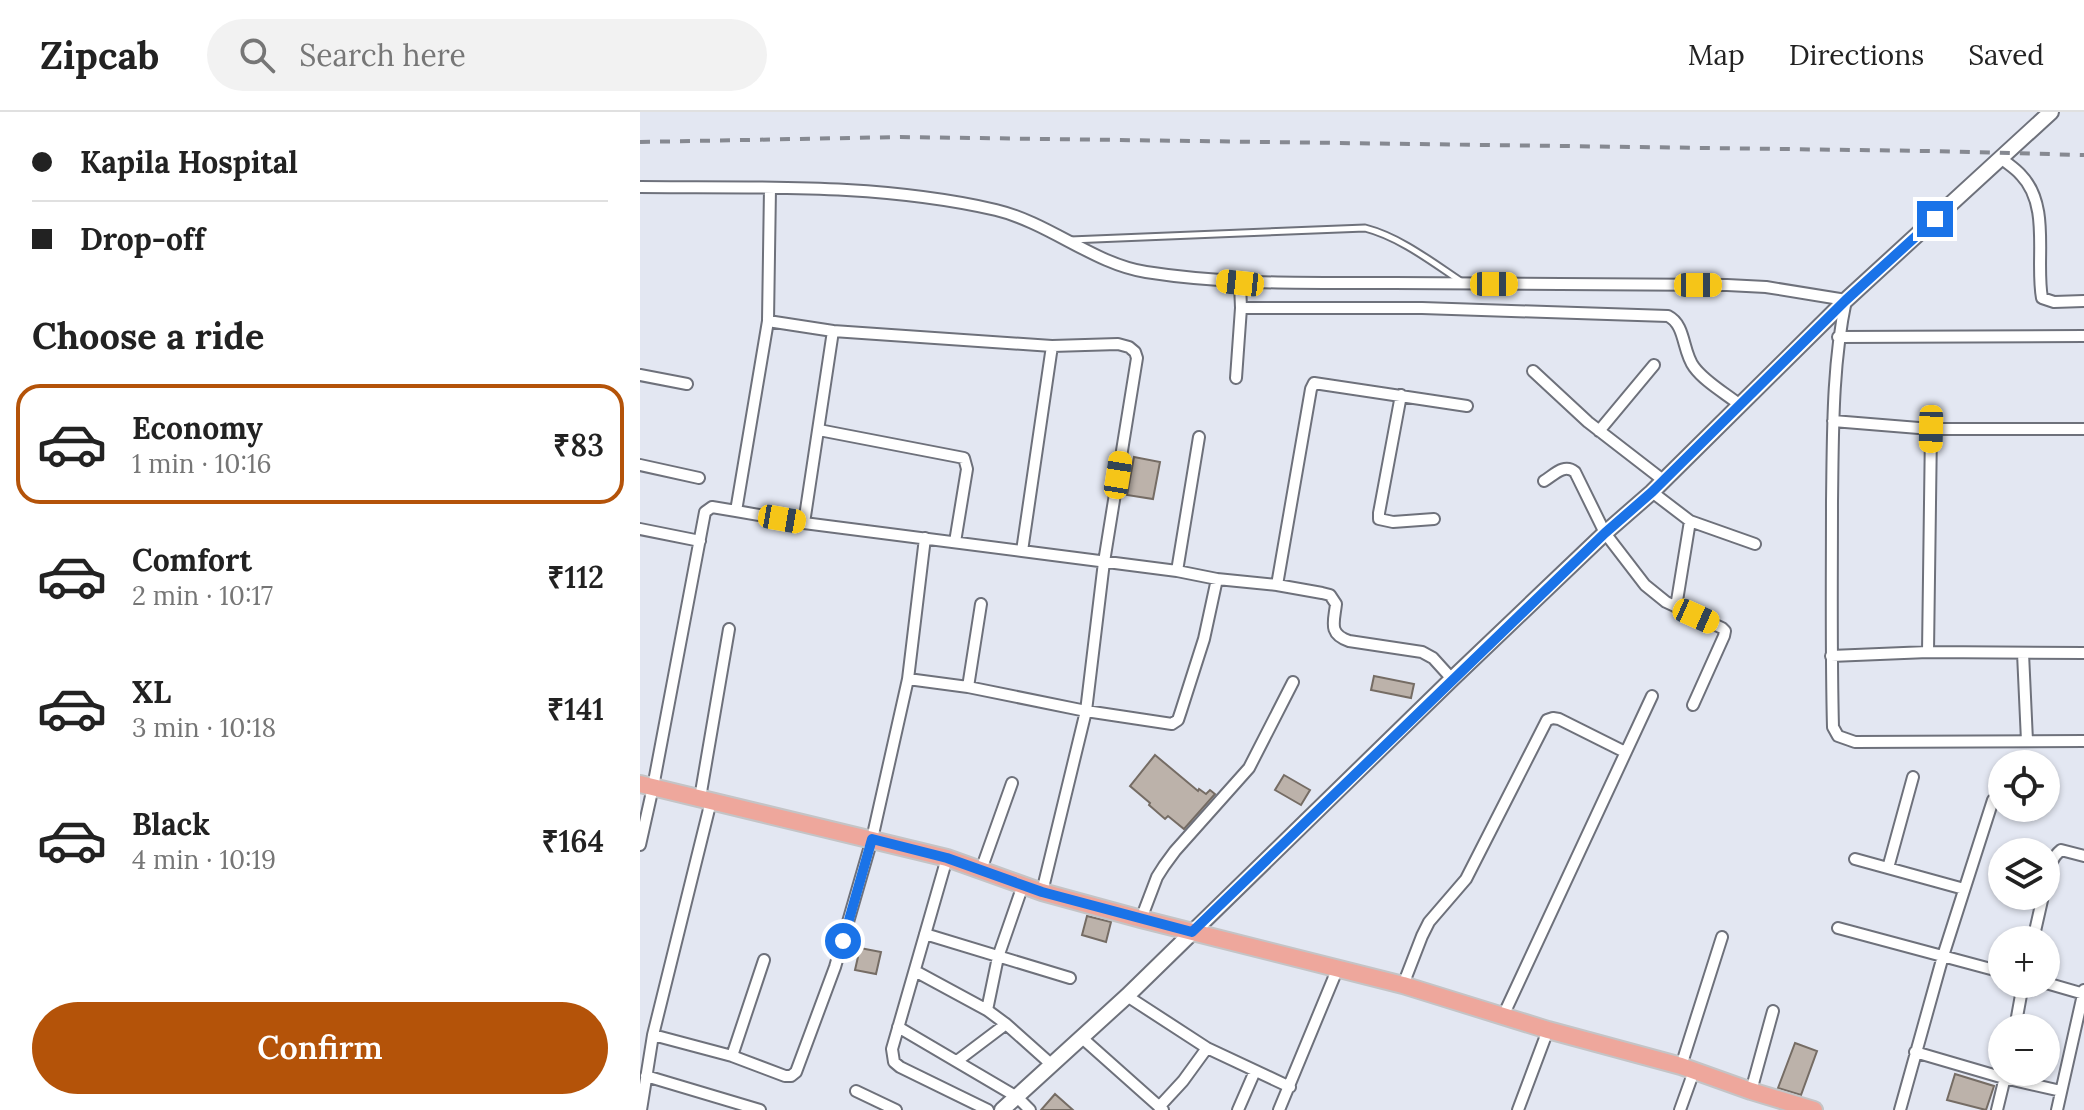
<!DOCTYPE html>
<html lang="en">
<head>
<meta charset="utf-8">
<style>
  :root { --surface:#fff; --page:#f2f2f2; --text:#222; --muted:#767676; --line:#e0e0e0; --accent:#b45309 }
  body { margin:0; font-family:Lora,serif; background:var(--page); color:var(--text); height:100vh; display:flex; flex-direction:column; font-size:30px; white-space:nowrap }
  * { box-sizing:border-box; margin:0 }
  p { font-size:26px; color:var(--muted) }
  .icon { flex:none; width:44px; height:44px; fill:none; stroke:currentColor; stroke-width:2; stroke-linecap:round; stroke-linejoin:round }
  .map { position:relative; flex:1; overflow:hidden }
  .panel { display:flex; flex-direction:column; background:var(--surface); width:640px }
  .panel>* { flex:none }
  .banner { display:grid; align-content:center; height:176px; padding:0 32px; background:var(--surface) }
  .fabs { position:absolute; left:1348px; top:638px; display:grid; gap:16px }
  .fabs a { display:grid; place-items:center; width:72px; height:72px; border-radius:50%; background:var(--surface); box-shadow:0 2px 6px #0004; font-size:40px }
  .end { position:absolute; width:36px; height:36px; margin:-18px; border:10px solid #1a73e8; background:#fff; box-shadow:0 0 0 4px #fff }
  .from { border-radius:50% }
  .car { position:absolute; width:24px; height:48px; margin:-24px -12px; border-radius:10px; box-shadow:0 0 6px 2px #0007; background:linear-gradient(#f5c518 24%,#345 0 40%,#f5c518 0 76%,#345 0 86%,#f5c518 0) }
  .banner b { display:flex; align-items:center; gap:28px; height:76px; font-size:30px }
  .banner b+b { border-top:2px solid var(--line) }
  .banner i { width:20px; height:20px; background:var(--text) }
  ul { padding:0; list-style:none }
  li { display:flex; align-items:center; gap:24px; height:120px; margin:0 16px 12px; padding:0 16px; border:4px solid transparent; border-radius:24px }
  li div { flex:1 }
  li b { display:block; font-size:30px }
  li em { font-style:normal; font-weight:600 }
  li.current { border-color:var(--accent) }
  li>.icon { width:72px; height:72px; stroke-width:1.5 }
  h2 { padding:0 32px; font-size:36px; line-height:96px }
  .primary-button { display:flex; gap:16px; margin-top:auto; padding:16px 32px }
  .primary-button a { flex:1; height:92px; border-radius:48px; background:var(--accent); color:#fff; font-size:32px; font-weight:600; line-height:92px; text-align:center }
  header { display:flex; align-items:center; gap:48px; box-sizing:border-box; height:112px; padding:0 40px; background:var(--surface); border-bottom:2px solid var(--line) }
  header strong { font-size:38px }
  nav { display:flex; gap:44px; margin-inline-start:auto; font-size:28px }
  .search { width:560px; height:72px; background:var(--page); display:flex; align-items:center; gap:20px; box-sizing:border-box; padding:0 28px; border-radius:44px; color:var(--muted); font-size:30px }
  main { display:flex; flex:1; min-height:0 }
  .map>svg:first-child { display:block }
  .building { fill:#bcb2aa; stroke:#756c64; stroke-width:2 }
  .lines { fill:none; stroke-linecap:round; stroke-linejoin:round }
  .lane-casing { stroke:#6e717b; stroke-width:9 }
  .street-casing { stroke:#6e717b; stroke-width:14 }
  .secondary-casing { stroke:#6e717b; stroke-width:18 }
  .primary-casing { stroke:#c4c4c6; stroke-width:20 }
  .lane { stroke:#fff; stroke-width:5 }
  .street { stroke:#fff; stroke-width:10 }
  .secondary { stroke:#fff; stroke-width:14 }
  .primary { stroke:#eea79c; stroke-width:16 }
  .rail { stroke:#868991; stroke-width:4; stroke-dasharray:10 10; stroke-linecap:butt }
  .route { stroke:#1a73e8; stroke-width:10 }
</style>
</head>
<body>
<header>
<strong>Zipcab</strong>
<div class="search"><svg class="icon" aria-label="search" viewBox="0 0 24 24"><circle cx="10" cy="10" r="6"/><path d="M15 15l6 6"/></svg>Search here</div>
<nav><a>Map</a><a>Directions</a><a>Saved</a></nav>
</header>
<main>
<section class="panel">
<div class="banner">
<b><i class="from"></i>Kapila Hospital</b>
<b><i></i>Drop-off</b>
</div>
<h2>Choose a ride</h2>
<ul>
<li class="current"><svg class="icon" aria-label="car" viewBox="0 0 24 24"><path d="M5 17H2v-5l4-1 3-4h7l3 4 3 1v5h-3M9 17h6M6 11h13"/><circle cx="7" cy="17" r="2"/><circle cx="17" cy="17" r="2"/></svg><div><b>Economy</b><p>1 min · 10:16</p></div><em>₹83</em></li>
<li><svg class="icon" aria-label="car" viewBox="0 0 24 24"><path d="M5 17H2v-5l4-1 3-4h7l3 4 3 1v5h-3M9 17h6M6 11h13"/><circle cx="7" cy="17" r="2"/><circle cx="17" cy="17" r="2"/></svg><div><b>Comfort</b><p>2 min · 10:17</p></div><em>₹112</em></li>
<li><svg class="icon" aria-label="car" viewBox="0 0 24 24"><path d="M5 17H2v-5l4-1 3-4h7l3 4 3 1v5h-3M9 17h6M6 11h13"/><circle cx="7" cy="17" r="2"/><circle cx="17" cy="17" r="2"/></svg><div><b>XL</b><p>3 min · 10:18</p></div><em>₹141</em></li>
<li><svg class="icon" aria-label="car" viewBox="0 0 24 24"><path d="M5 17H2v-5l4-1 3-4h7l3 4 3 1v5h-3M9 17h6M6 11h13"/><circle cx="7" cy="17" r="2"/><circle cx="17" cy="17" r="2"/></svg><div><b>Black</b><p>4 min · 10:19</p></div><em>₹164</em></li>
</ul>
<div class="primary-button"><a>Confirm</a></div>
</section>
<div class="map">
<svg width="1444" height="998" viewBox="0 0 1444 998">
  <rect width="100%" height="100%" fill="#e3e7f2"/>
  <path class="building" d="M494 345 520 350 513 387 487 383Z
    M734 564 774 572 771 586 731 578Z
    M515 643 558 679 559 677 566 682 570 678 575 682 544 717 528 704 525 707 509 693 510 691 490 674Z
    M644 663 670 678 661 693 635 678Z
    M447 804 471 810 466 830 442 823Z
    M220 836 241 840 236 862 215 858Z
    M1155 931 1177 939 1161 983 1138 976Z
    M1315 962 1354 974 1346 998 1307 988Z
    M415 982 433 998H401Z"/>
  <g class="lines">
    <g class="lane-casing">
      <path id="lane" d="M430 128 725 116C760 125 792 150 822 170"/>
    </g>
    <g class="street-casing">
      <path id="street" d="M1362 47C1368 52 1376 57 1381 63 1411 94 1395 148 1402 186L1414 190 1444 189
        M0 75C118 76 239 71 356 98 410 111 454 152 506 160 588 173 671 171 754 171 865 172 976 172 1087 173L1126 175 1206 188C1192 254 1193 322 1192 389 1192 465 1191 540 1193 615L1198 624 1215 630 1444 629
        M601 196H782L1028 204C1046 213 1042 239 1054 255 1065 270 1085 281 1100 293
        M128 209 193 219 164 411 382 439 412 234
        M193 219 412 234 478 232 489 235 495 240 497 246 464 450 446 599 402 780
        M1198 225 1444 224
        M893 259 948 310 1023 368
        M0 263 47 272
        M596 266 601 196 600 171
        M761 283 739 401V407L753 410 794 407
        M1193 309 1291 317H1444
        M179 318 324 346 327 357 315 430
        M959 319 1014 253
        M0 353 59 366
        M904 369C914 363 924 351 935 360L965 421 1005 473 1026 490 1082 516 1085 519 1084 524 1053 593
        M1012 380 1050 409 1115 432
        M96 399 164 411
        M0 417 60 429
        M382 439 537 459 577 467 637 473 682 481 690 483 696 492C694 510 688 522 709 529L782 540 793 546 812 567
        M537 459 559 325
        M637 473 671 277 674 271 827 294
        M1036 495 1050 409
        M1288 540 1291 317
        M1383 541 1387 629
        M1191 544 1288 540 1444 541
        M268 567 328 575 446 599 532 612 538 608 541 599 564 527 577 467
        M328 575 341 492
        M60 686 89 517
        M0 733 13 675 65 400 72 395 96 399 128 209 130 76
        M307 746 252 937 254 950 260 955 348 998
        M1215 747 1324 777
        M1248 756 1273 665
        M341 758 372 671
        M1406 770C1409 757 1410 747 1421 738L1444 744
        M501 807 517 765 524 754 535 739 609 656 653 570
        M1198 816 1362 860
        M285 822 430 866
        M1393 828 1403 784
        M275 859 347 898 366 912
        M1406 871 1444 882
        M763 873 782 824 789 810 826 767 907 608 913 606 919 607 985 640
        M487 884 567 936 650 975
        M347 898 358 845 383 773
        M863 904 1012 584
        M258 915 377 985 390 998
        M1375 916 1383 872
        M13 923 92 944 145 964H151L156 960 195 855 232 727 268 567 285 426
        M441 925 523 998
        M1275 940 1364 966 1421 979
        M92 944 124 848
        M317 949 366 912 412 953
        M1041 954 1082 825
        M6 964 120 998
        M216 979 256 998
        M1111 979 1133 899
        M519 995 543 969 567 936
        M1 998 13 923 71 689
        M598 998 615 959
        M639 998 697 858
        M878 998 908 918
        M1040 998 1054 959
        M1260 998 1303 844 1353 688
        M1357 998 1366 961
        M1417 998 1444 878"/>
    </g>
    <g class="secondary-casing">
      <path id="secondary" d="M362 998 487 884 812 567 965 421 1012 380 1206 188 1411 0"/>
    </g>
    <g class="primary-casing">
      <path id="primary" d="M0 672 307 746 402 780 501 807 763 873 908 918 1041 954 1111 979 1174 998"/>
    </g>
    <use href="#lane" class="lane"/>
    <use href="#street" class="street"/>
    <use href="#secondary" class="secondary"/>
    <use href="#primary" class="primary"/>
    <path class="rail" d="M0 30 260 25 1288 39 1444 43"/>
  </g>
  <g class="lines">
    <path class="route" d="M203 829 232 727 307 746 402 780 552 820 965 421 1012 380 1206 188 1295 107"/>
  </g>
</svg>
<div class="fabs">
<a><svg class="icon" aria-label="locate" viewBox="0 0 24 24"><circle cx="12" cy="12" r="6"/><path d="M12 2v4M12 18v4M2 12h4M18 12h4"/></svg></a>
<a><svg class="icon" aria-label="layers" viewBox="0 0 24 24"><path d="M12 4l9 5-9 5-9-5zM3 14l9 5 9-5"/></svg></a>
<a>+</a>
<a>−</a>
</div>
<i class="end from" style="left:203px;top:829px"></i>
<i class="end" style="left:1295px;top:107px"></i>
<i class="car" style="left:600px;top:171px;rotate:276deg"></i>
<i class="car" style="left:854px;top:172px;rotate:90deg"></i>
<i class="car" style="left:1058px;top:173px;rotate:90deg"></i>
<i class="car" style="left:1291px;top:317px;rotate:181deg"></i>
<i class="car" style="left:478px;top:363px;rotate:9deg"></i>
<i class="car" style="left:142px;top:407px;rotate:100deg"></i>
<i class="car" style="left:1056px;top:504px;rotate:114deg"></i>
</div>
</main>
</body>
</html>
